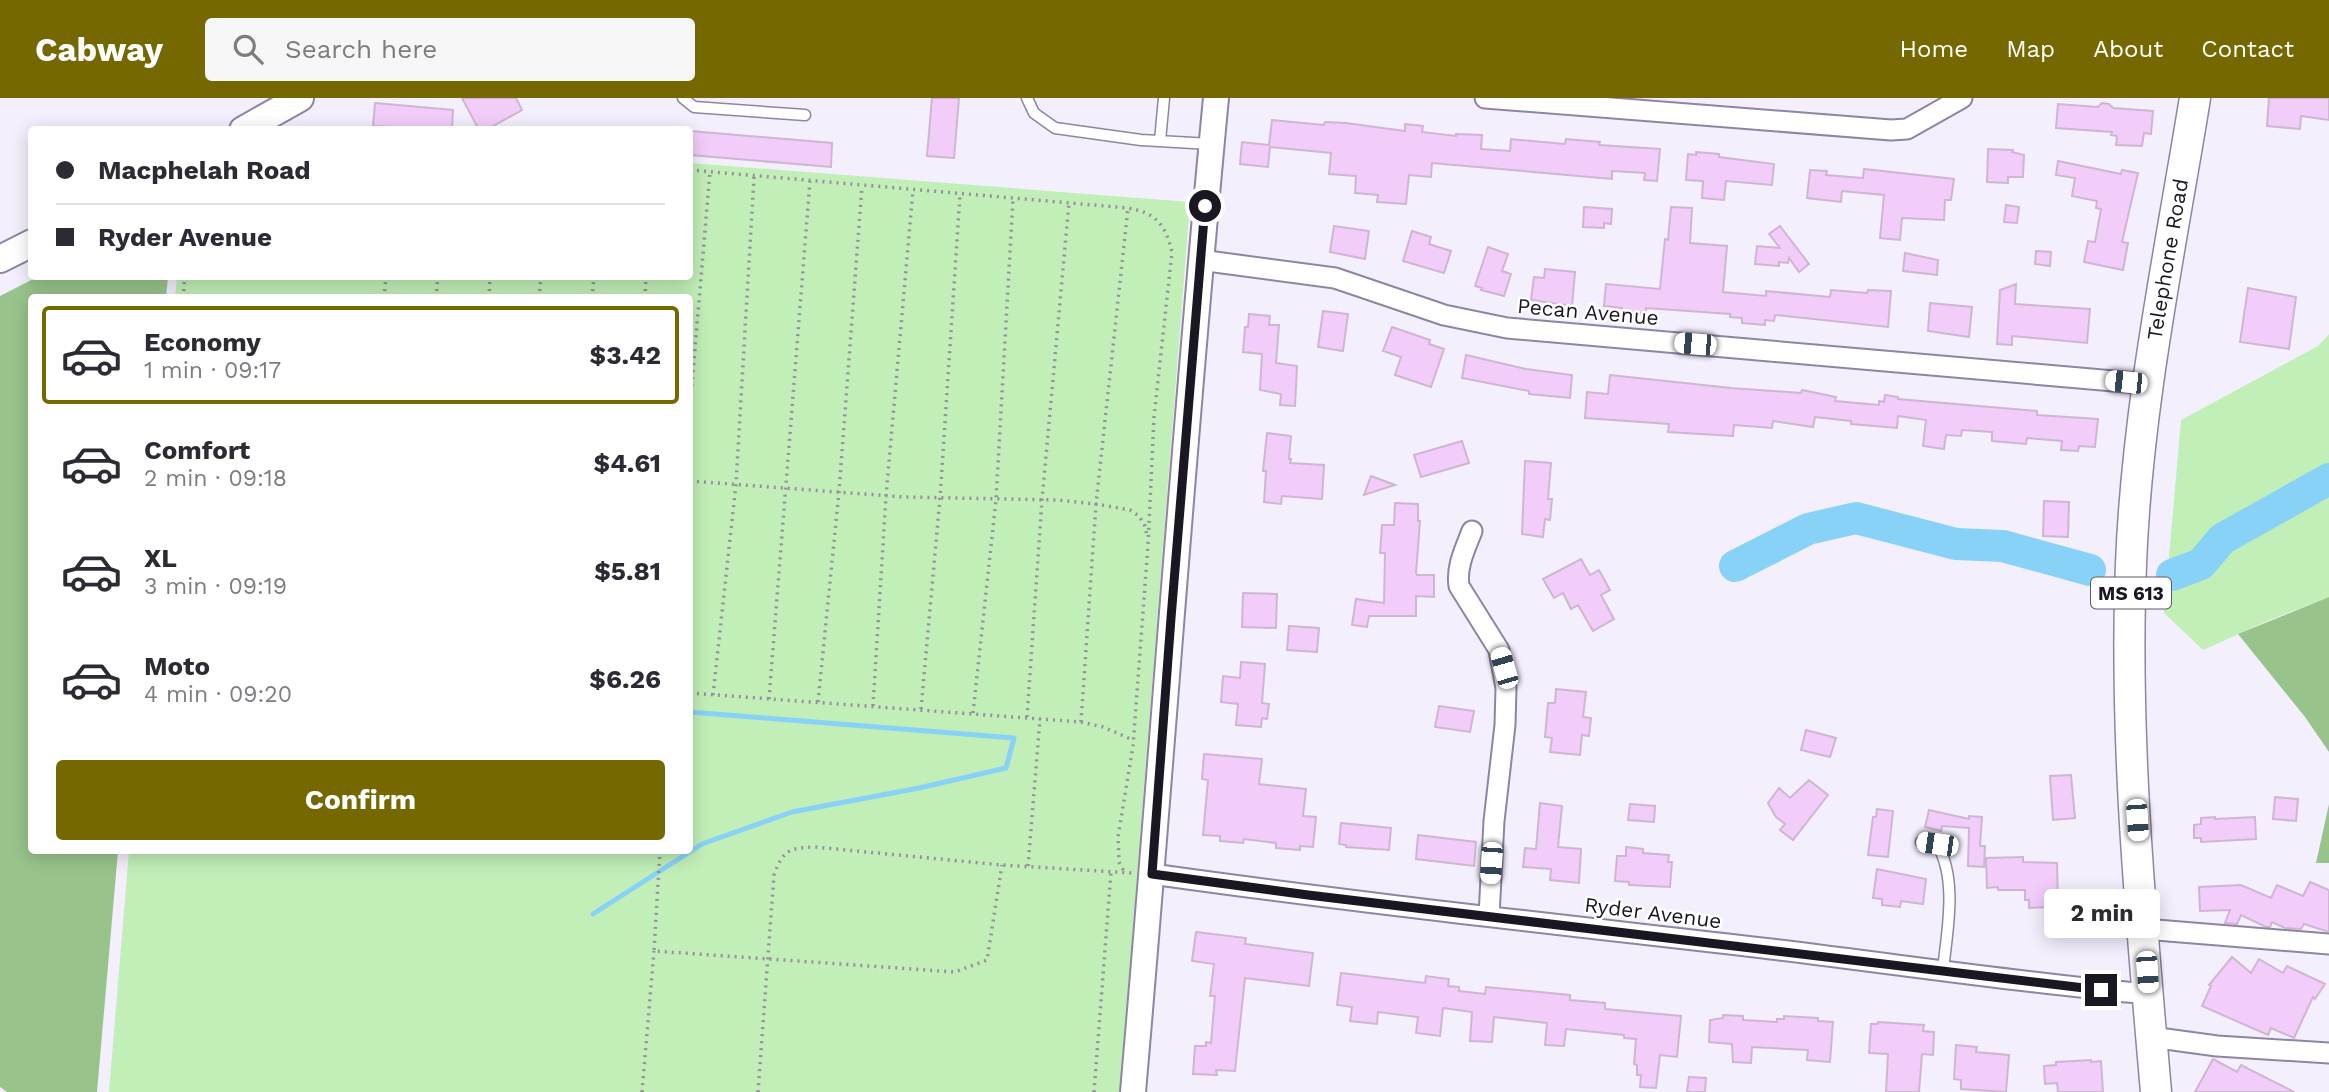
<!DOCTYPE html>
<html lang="en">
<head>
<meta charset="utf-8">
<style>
  :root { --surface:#fff; --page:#f7f7f7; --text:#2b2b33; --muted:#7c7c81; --line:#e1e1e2; --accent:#756800 }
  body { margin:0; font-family:"Work Sans",sans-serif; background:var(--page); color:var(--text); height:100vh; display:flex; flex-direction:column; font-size:26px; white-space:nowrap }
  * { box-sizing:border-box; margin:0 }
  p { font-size:23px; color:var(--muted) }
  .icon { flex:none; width:38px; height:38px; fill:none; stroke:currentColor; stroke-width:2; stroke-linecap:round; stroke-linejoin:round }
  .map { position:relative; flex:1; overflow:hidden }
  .sheet { position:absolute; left:28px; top:196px; width:665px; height:560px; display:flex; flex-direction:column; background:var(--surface); border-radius:7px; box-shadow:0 4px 18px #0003 }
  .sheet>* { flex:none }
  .guide { position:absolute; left:28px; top:28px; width:665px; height:154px; border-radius:7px; box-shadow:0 4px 18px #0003; display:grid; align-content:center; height:154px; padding:0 28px; background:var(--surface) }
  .end { position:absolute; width:32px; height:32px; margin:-16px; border:9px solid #1a1622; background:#fff; box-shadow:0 0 0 4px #fff }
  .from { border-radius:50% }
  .bubble { position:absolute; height:49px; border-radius:7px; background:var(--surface); box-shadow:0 4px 18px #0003; font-size:23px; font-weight:700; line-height:49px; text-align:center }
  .car { position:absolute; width:21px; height:42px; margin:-21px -10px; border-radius:9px; box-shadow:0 0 5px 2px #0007; background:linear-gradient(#fff 24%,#345 0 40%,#fff 0 76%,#345 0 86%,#fff 0) }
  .guide b { display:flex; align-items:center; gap:24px; height:66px; font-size:26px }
  .guide b+b { border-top:2px solid var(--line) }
  .guide i { width:18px; height:18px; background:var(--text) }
  ul { padding:12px 0 0; list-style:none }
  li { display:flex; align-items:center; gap:21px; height:98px; margin:0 14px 10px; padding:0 14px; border:4px solid transparent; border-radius:7px }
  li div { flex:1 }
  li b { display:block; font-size:26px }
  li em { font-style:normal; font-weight:700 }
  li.active { border-color:var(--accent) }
  li>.icon { width:63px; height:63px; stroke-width:1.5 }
  .cta { display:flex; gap:14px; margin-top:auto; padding:14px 28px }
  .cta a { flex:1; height:80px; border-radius:7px; background:var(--accent); color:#fff; font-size:28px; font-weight:700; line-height:80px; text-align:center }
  header { display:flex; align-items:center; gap:42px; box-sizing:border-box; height:98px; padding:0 35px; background:var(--accent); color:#fff }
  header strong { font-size:33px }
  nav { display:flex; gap:38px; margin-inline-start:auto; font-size:24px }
  .search { width:490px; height:63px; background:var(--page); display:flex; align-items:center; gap:18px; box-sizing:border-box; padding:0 24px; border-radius:7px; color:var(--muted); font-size:26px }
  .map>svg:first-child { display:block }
  .green { fill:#c2efb7 }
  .forest { fill:#98c48c }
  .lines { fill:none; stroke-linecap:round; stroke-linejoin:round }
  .stream { stroke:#87d2f6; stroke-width:5 }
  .river { stroke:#87d2f6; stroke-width:32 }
  .building { fill:#f2cdfa; stroke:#ceb6d2; stroke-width:2 }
  .service-casing { stroke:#8e84a3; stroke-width:13 }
  .minor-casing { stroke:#8e84a3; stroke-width:23 }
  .tertiary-casing { stroke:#8e84a3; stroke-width:28 }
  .secondary-casing { stroke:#8e84a3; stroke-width:30 }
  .primary-casing { stroke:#8e84a3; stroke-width:33 }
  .path { stroke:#95909d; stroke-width:3.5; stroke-dasharray:2 5; stroke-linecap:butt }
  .service { stroke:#fff; stroke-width:10 }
  .minor { stroke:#fff; stroke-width:19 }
  .tertiary { stroke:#fff; stroke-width:24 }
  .secondary { stroke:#fff; stroke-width:26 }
  .primary { stroke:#fff; stroke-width:30 }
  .route { stroke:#1a1622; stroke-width:9 }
  .labels { text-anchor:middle; stroke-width:5; stroke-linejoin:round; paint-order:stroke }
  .shield { fill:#fff; stroke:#5f5c64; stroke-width:2 }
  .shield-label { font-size:19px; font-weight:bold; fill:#1a1622 }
  .street-label { font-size:21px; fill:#1a1622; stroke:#fff }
</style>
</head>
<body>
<header>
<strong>Cabway</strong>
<div class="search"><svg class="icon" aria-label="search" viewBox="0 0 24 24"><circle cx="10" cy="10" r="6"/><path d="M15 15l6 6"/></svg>Search here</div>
<nav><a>Home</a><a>Map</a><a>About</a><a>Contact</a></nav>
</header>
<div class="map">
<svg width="2329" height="994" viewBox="0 0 2329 994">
  <rect width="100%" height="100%" fill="#f4effd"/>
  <path class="green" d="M690 65 1190 104 1120 994H109L129 753 690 752V200L175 199 177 179 690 178Z
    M2329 236V499L2272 521 2203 552 2164 515 2181 322 2318 248Z"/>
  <path class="forest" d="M39 178 168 179 166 199 32 200V752L118 753 97 994H7L0 989V198Z
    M2329 499V654L2305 619 2238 536Z
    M2329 706V765H2316Z"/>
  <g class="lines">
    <path class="stream" d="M593 816 702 746 792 714 919 690 1006 670 1014 640 690 614"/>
    <path class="river" d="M1735 468 1808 431 1856 420 1956 446 2003 448 2090 472
      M2172 477 2201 466 2222 441 2329 381"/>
  </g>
  <path class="building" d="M462 0H516L522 12 486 32H479Z
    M932 0H959L954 60 927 58Z
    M2269 0H2329V22L2301 18 2300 31 2267 28Z
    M375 5 453 12 452 32 373 28Z
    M2102 5 2109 6 2113 10 2153 13 2151 36 2144 35 2142 48 2116 47 2117 38 2111 37 2112 34 2056 30 2058 6 2098 9Z
    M1272 22 1324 27 1325 24 1346 25 1405 33V26L1423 28 1422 34 1456 38V36L1482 37 1481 51 1510 53 1511 41 1565 46 1566 41 1600 44 1599 47 1660 51 1657 83 1644 82 1645 75 1612 73V81L1432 65 1431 79 1409 77 1406 106 1377 104 1378 97 1355 95 1356 78 1329 76 1331 55 1270 49 1268 69 1240 66 1242 44 1269 47Z
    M690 33 832 45 831 69 690 57Z
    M1988 51 2013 52 2012 54 2024 57 2023 79H2008V85L1987 84Z
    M1696 54 1719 56V59L1774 66 1772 87 1726 83 1724 102 1702 100 1703 83 1686 82 1688 56 1696 57Z
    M2058 63 2121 76 2122 72 2138 75 2122 144 2128 145 2123 172 2084 164 2088 143 2095 144 2101 111 2096 110 2097 103 2072 98 2075 80 2056 77Z
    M1864 71 1954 81 1951 102H1945L1944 122 1902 120 1900 142 1880 140 1884 97 1842 93 1841 104 1807 100 1810 72 1827 73 1826 77 1863 80Z
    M2006 107 2019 109 2017 125 2004 124Z
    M1584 109 1612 111 1611 126 1604 125V130L1583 129Z
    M1671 109 1692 110 1690 145 1727 148 1723 194 1766 198V193L1830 199 1831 192 1867 195 1868 192 1891 193 1888 229 1775 217 1774 223 1765 222V227L1742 225V220L1730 219V216L1646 210V215L1622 213V210L1604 208 1606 186 1660 191 1665 141 1668 142Z
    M1334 128 1369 133 1365 161 1330 154Z
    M1780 128 1809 166 1799 174 1789 160 1788 165 1779 164V168L1755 166 1757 148 1780 150 1769 136Z
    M1412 133 1431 139 1429 146 1451 153 1444 175 1403 163Z
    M1488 149 1508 156 1502 173 1511 176 1504 198 1481 192 1482 190 1475 188Z
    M2036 153 2051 154 2050 168 2035 166Z
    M1905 155 1938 162 1937 177 1903 173Z
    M1545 171 1575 174 1572 208 1531 202 1534 179 1544 180Z
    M2016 186 2015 206 2090 211 2087 245 2012 238V247L1997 246 2000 192Z
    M2248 190 2296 199 2289 251 2240 244Z
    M1930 205 1972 209 1969 239 1928 233Z
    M1323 213 1348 216 1343 253 1318 249Z
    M1249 216 1270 218 1269 227H1279L1276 265 1297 268 1295 308 1280 307 1281 296 1260 292 1262 256 1243 254 1245 229H1248Z
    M1392 229 1430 242 1429 246 1444 251 1431 289 1395 277 1401 259 1383 253Z
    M1466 257 1526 271 1572 277 1570 300 1529 296V293L1462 280Z
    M1610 277 1731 290 1801 295 1802 292 1836 299 1835 303 1879 307V303L1884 304 1885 297 1898 299V301L2037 313V317L2098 321 2095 349 2079 348 2078 353 2061 352 2062 343 2027 340 2026 346 1992 343V334L1962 332 1961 338 1946 337 1944 351 1923 348 1926 322 1898 318 1897 330 1851 326V323L1815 319 1813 329 1773 323 1772 330 1734 327 1733 338 1668 334 1669 326 1585 320 1587 294 1608 296Z
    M1267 335 1291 338 1289 361H1291L1290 365 1324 367 1322 401 1282 398 1281 406 1264 404 1266 373H1263Z
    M1462 343 1469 365 1421 379 1414 357Z
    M1525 363 1551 365 1548 401H1552L1550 422 1545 421 1543 439 1522 436Z
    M1371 378 1395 387 1364 397Z
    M2044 403 2069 404 2068 439 2043 438Z
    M1395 405 1418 406V423H1420L1416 475 1417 477H1434V499L1416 498V518H1369L1367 529 1352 527 1356 501 1384 505 1385 455H1380L1382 427H1394Z
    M1581 461 1590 477 1599 472 1610 492 1601 497 1614 521 1593 533 1578 507 1571 511 1563 495 1554 500 1543 481Z
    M1243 495 1277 496 1276 530 1242 529Z
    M1289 528 1319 530 1317 554 1287 552Z
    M1241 564 1265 566 1262 605 1269 606 1267 621 1262 620 1261 629 1236 627 1238 606 1221 604 1223 578 1240 580Z
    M1556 591 1586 594 1583 619 1591 620 1589 638 1582 637 1580 657 1550 654 1552 640 1545 639 1548 605H1555Z
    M1439 608 1474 613 1470 634 1435 629Z
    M1806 632 1836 640 1830 659 1801 652Z
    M1204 656 1262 661 1259 686 1306 691 1303 718 1316 719 1313 749 1300 748V752L1276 750V745L1244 741 1243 745 1220 743V738L1203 737 1208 682 1202 681Z
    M2071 677 2075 720 2053 722 2050 678Z
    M1809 682 1828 697 1793 742 1780 732 1785 726 1776 719 1768 705 1779 690 1790 700Z
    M2275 699 2298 701 2296 723 2273 721Z
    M1540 705 1562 708 1558 749 1581 751 1579 785 1550 782 1551 771 1523 769 1525 750 1536 751Z
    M1630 706 1655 708 1654 724 1628 722Z
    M1877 711 1893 713 1888 759 1868 757 1873 719H1876Z
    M1929 712 1969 721V718L1982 719 1980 748H1985L1984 769 1968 768 1969 730 1942 728 1941 733 1925 729Z
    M2215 719V721L2255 719 2256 741 2201 744V740H2194V727L2201 726V720Z
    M1341 725 1391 730 1389 752 1346 749V747L1339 746Z
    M1418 737 1476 744 1474 768 1416 761Z
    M1626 749 1643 751V755L1669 757 1668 764H1672L1670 789 1629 787V784L1615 783 1617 758H1626Z
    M2023 759V764L2057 765 2058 806H2049V809L2029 810V802H2025V792H1998V789L1987 790 1986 760Z
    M1877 771 1926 781 1923 806 1901 803 1900 809 1882 807V801L1873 800Z
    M2310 784 2329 792V834L2304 826 2301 831 2285 830 2272 824 2270 829H2266L2241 817 2237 826 2225 825 2230 812 2200 813 2199 789 2241 787 2271 800 2277 787 2303 798Z
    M1196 834 1246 840 1245 846 1313 855 1309 888 1245 880 1235 973 1216 972 1217 977 1193 976 1195 948H1206V944L1211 945 1215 898H1210L1214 866 1192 863Z
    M2232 859 2251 875 2259 861 2283 875 2287 868 2325 886 2315 901 2313 899 2294 940 2271 930 2268 937 2202 908 2211 888 2209 887Z
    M1341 875 1425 885 1426 878 1449 881 1448 888 1459 889V893L1485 896 1486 889 1570 897V902L1605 905V911L1681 918 1677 959 1660 957 1656 990 1640 989 1641 977H1637V967L1634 966 1636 941 1624 940V937L1566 931 1564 948 1545 947 1547 925 1494 919 1492 944 1470 943 1472 914 1443 910 1440 938 1416 935 1418 919 1378 914 1377 926 1350 923 1352 909 1337 907Z
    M1723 917 1743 918V922L1777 924V921H1784V918L1818 920V923L1833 924 1830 964 1807 962 1808 952 1752 949 1751 965 1733 964 1732 946 1709 944 1710 922 1723 920Z
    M1878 924 1924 927 1923 933 1934 934 1933 957 1922 956 1919 994H1886L1888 956 1869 955 1871 926H1878Z
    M1956 947 1977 949 1976 954 2009 957 2006 994 1961 991V982L1954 981Z
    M2213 961 2237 974 2241 967 2294 994H2195Z
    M2091 962V964L2101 963 2103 994H2058L2057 985 2045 986 2044 968 2056 967V964Z
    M1689 979 1706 980 1705 994H1687Z"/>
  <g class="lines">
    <g class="service-casing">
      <path id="service" d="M683 0 694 9 805 17
        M1027 0 1034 15 1055 30 1141 42 1211 46
        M1160 43 1164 0
        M1921 744 1937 746C1958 782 1947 833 1943 872"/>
    </g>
    <g class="minor-casing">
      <path id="minor" d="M1485 0 1891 32 1907 31 1962 0
        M1200 162 1335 180 1444 217 1507 230 2148 286
        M1472 433C1465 451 1456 469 1459 488L1499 552 1506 590 1505 627 1494 723 1489 818
        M1152 776C1358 805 1564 827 1771 851 1897 866 2022 885 2148 896
        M2144 831 2329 846
        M2151 939 2217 948 2329 955"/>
    </g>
    <g class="tertiary-casing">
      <path id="tertiary" d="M1133 994C1162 663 1184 331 1216 0"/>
    </g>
    <g class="secondary-casing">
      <path id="secondary" d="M243 32 300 0
        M0 161 32 145"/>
    </g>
    <g class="primary-casing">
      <g id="primary">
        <path id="s1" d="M2156 994C2141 819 2124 642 2131 466 2137 309 2170 154 2195 0"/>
      </g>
    </g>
    <path class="path" d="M690 72 1128 110C1156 115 1165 126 1172 154L1154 319 1148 447 1133 648 1118 739 1119 764 1125 775
      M183 200 185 178
      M384 200 386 178
      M436 200 438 178
      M489 200 490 178
      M539 200 541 178
      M592 200 594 178
      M645 200 646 178
      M690 309 710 74
      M690 383 904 399 1058 402 1096 406 1130 412 1139 418 1145 428 1147 438
      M690 595 1081 624 1103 629 1133 642
      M713 597 736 386 754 79
      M769 601 810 83
      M818 604 839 394 862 88
      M873 608 886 398 913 92
      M921 611 940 400 960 97
      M973 615 996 402 1013 101
      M1027 619 1042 402 1069 105
      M1081 624 1096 406 1128 110
      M660 752 654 853 955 874 987 862 1002 767
      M1028 768 1040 621
      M642 994 654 853
      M758 994 774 777C783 752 789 750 815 749L1002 767 1132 775
      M1094 994 1111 774"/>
    <use href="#service" class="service"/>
    <use href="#minor" class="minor"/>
    <use href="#tertiary" class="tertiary"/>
    <use href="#secondary" class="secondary"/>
    <use href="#primary" class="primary"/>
  </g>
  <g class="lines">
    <path class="route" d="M1205 108 1171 520 1152 776 1308 797 2101 892"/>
  </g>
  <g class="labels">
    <rect class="shield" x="2091" y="479.5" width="80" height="31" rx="5"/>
    <g class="shield-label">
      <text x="2131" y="502">MS 613</text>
    </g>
    <g class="street-label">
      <text dy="7" stroke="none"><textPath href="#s1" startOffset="836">Telephone Road</textPath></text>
      <text transform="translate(1588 214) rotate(5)" y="7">Pecan Avenue</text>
      <text transform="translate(1653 815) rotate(7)" y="7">Ryder Avenue</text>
    </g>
  </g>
</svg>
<i class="end from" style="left:1205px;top:108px"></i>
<i class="end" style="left:2101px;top:892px"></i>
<div class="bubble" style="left:2044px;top:791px;width:116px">2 min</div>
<i class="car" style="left:1695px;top:246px;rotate:275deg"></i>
<i class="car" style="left:2126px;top:284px;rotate:276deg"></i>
<i class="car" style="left:1504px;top:570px;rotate:344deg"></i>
<i class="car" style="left:2137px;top:722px;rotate:176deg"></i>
<i class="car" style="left:1937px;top:746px;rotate:278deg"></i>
<i class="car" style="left:1491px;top:765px;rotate:184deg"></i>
<i class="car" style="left:2147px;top:874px;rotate:176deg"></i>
<div class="guide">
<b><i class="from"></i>Macphelah Road</b>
<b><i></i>Ryder Avenue</b>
</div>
<section class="sheet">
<ul>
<li class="active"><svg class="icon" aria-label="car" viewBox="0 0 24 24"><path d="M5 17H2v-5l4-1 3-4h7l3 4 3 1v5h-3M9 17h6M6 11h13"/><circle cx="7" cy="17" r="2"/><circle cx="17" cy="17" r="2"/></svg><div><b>Economy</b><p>1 min · 09:17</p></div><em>$3.42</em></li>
<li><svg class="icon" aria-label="car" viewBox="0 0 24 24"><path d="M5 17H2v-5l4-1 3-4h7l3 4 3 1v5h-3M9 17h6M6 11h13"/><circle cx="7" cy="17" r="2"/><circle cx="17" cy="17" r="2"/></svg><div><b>Comfort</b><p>2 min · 09:18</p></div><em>$4.61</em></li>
<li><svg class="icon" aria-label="car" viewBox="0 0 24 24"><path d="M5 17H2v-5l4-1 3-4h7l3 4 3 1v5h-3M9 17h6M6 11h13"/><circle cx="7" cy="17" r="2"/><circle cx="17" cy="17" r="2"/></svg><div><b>XL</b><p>3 min · 09:19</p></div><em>$5.81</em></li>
<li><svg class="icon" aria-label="car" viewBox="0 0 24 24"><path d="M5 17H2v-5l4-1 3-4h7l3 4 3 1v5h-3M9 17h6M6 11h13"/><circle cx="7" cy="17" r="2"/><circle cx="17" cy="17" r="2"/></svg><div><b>Moto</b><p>4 min · 09:20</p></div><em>$6.26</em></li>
</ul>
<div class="cta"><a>Confirm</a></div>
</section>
</div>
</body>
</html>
